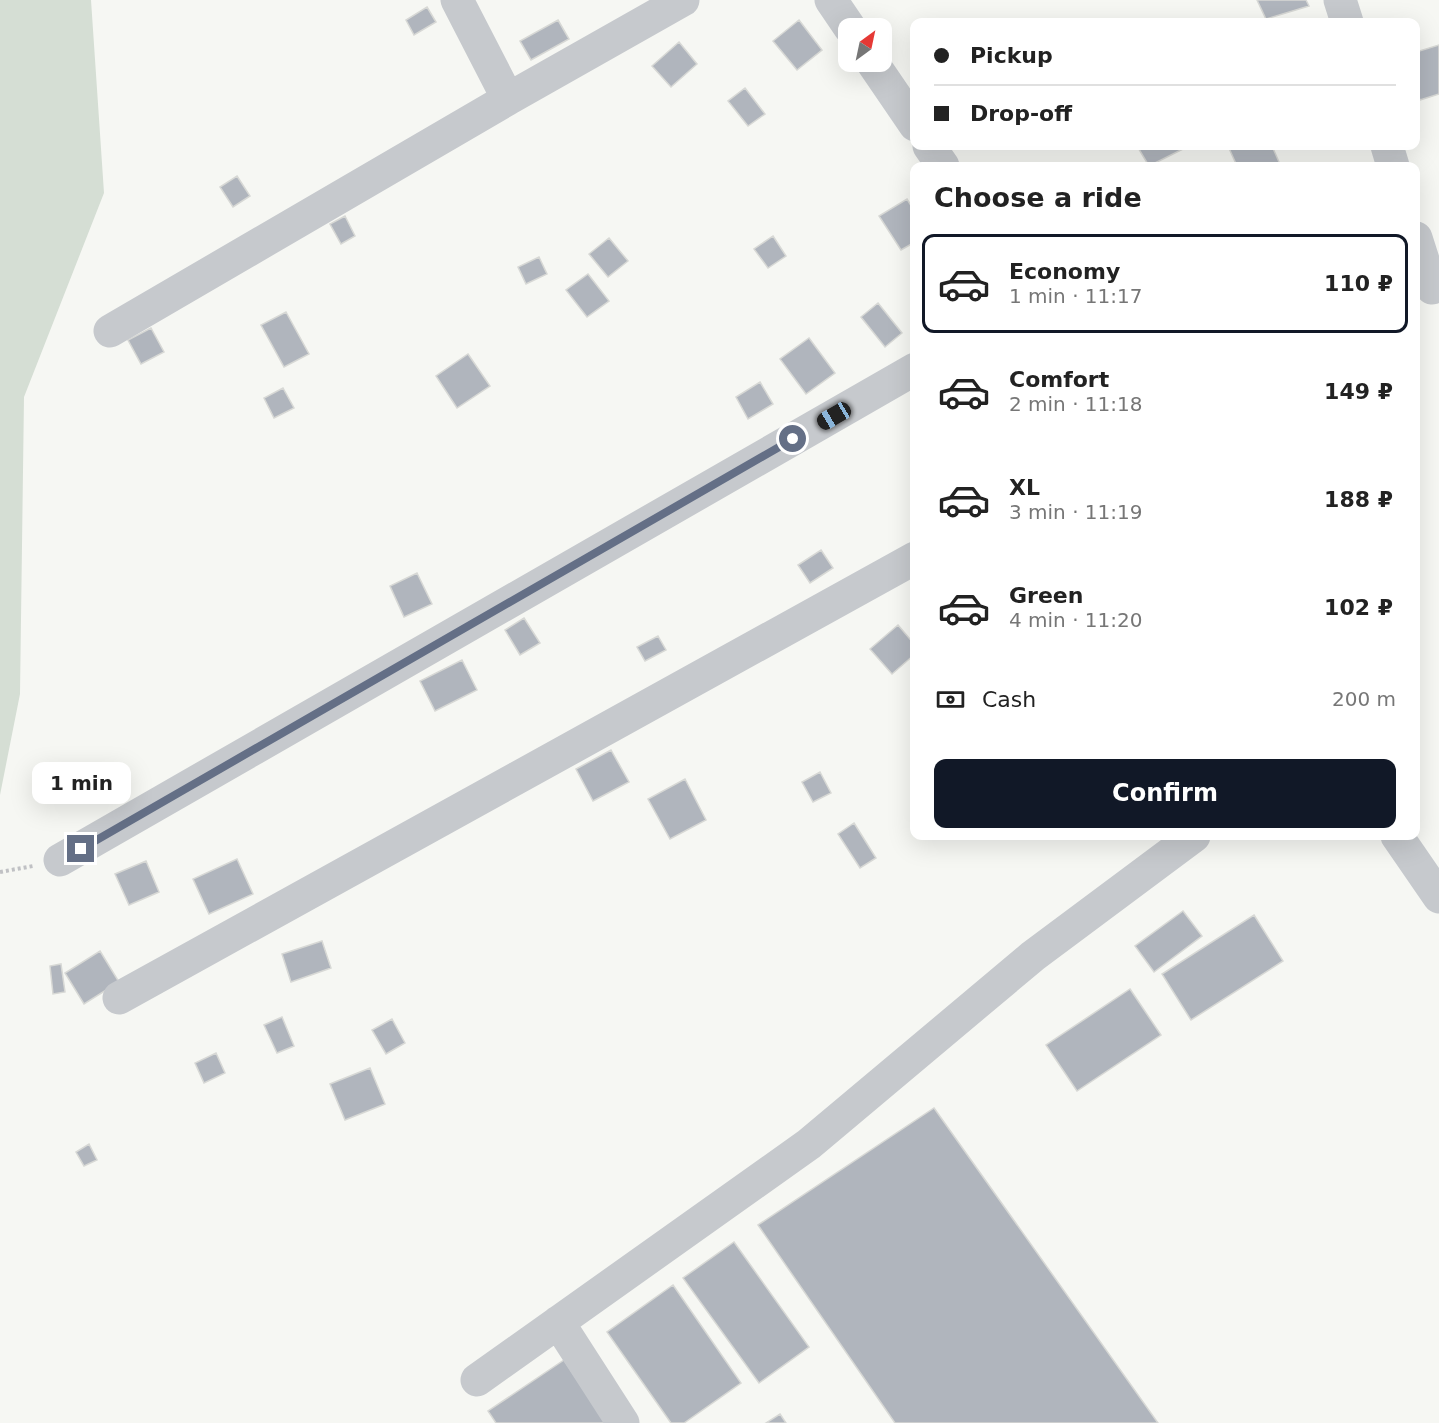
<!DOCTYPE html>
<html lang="en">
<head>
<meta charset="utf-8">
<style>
  :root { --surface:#fff; --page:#f2f2f2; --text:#222; --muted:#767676; --line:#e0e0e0; --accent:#111827 }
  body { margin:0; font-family:"DejaVu Sans",sans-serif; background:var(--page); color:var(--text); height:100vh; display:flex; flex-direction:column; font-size:22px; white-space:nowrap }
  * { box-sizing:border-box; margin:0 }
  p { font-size:20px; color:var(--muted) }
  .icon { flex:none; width:33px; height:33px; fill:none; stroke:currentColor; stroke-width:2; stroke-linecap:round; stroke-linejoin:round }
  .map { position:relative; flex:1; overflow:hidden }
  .panel { position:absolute; left:910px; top:162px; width:510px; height:678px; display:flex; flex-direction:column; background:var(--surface); border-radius:12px; box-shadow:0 6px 24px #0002 }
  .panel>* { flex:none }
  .guide { position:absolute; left:910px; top:18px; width:510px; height:132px; border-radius:12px; box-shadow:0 6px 24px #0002; display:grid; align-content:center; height:132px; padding:0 24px; background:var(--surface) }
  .needle { width:39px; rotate:33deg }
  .fabs { position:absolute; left:838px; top:18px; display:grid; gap:12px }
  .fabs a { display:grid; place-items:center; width:54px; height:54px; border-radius:12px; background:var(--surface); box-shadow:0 6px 24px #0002; font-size:30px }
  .end { position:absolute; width:27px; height:27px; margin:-14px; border:8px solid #646f86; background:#fff; box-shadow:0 0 0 3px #fff }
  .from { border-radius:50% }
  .bubble { position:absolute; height:42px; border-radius:12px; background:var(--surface); box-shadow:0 6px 24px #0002; font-size:20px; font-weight:600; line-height:42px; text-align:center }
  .car { position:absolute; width:18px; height:36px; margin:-18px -9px; border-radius:8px; box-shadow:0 0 4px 2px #0007; background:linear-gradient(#222 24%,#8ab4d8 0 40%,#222 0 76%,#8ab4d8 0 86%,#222 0) }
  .guide b { display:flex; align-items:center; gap:21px; height:57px; font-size:22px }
  .guide b+b { border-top:2px solid var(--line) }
  .guide i { width:15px; height:15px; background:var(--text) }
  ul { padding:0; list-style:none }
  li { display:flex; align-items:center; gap:18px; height:99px; margin:0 12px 9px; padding:0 12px; border:3px solid transparent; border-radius:12px }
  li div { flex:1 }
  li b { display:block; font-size:22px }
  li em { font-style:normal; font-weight:600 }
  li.selected { border-color:var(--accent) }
  li>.icon { width:54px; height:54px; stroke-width:1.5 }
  h2 { padding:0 24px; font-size:27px; line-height:72px }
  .pay { display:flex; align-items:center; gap:15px; height:66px; padding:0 24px; font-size:22px }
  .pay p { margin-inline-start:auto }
  .cta { display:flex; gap:12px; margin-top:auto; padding:12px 24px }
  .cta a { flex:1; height:69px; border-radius:12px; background:var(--accent); color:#fff; font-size:24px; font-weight:600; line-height:69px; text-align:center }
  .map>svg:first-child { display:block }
  .green { fill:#d5ded4 }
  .building { fill:#b0b5bd; stroke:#d7d8d5; stroke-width:1.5 }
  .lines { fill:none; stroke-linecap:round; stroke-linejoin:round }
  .path { stroke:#c0c1c4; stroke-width:4; stroke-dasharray:3 3; stroke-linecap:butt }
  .minor { stroke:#c6c9cd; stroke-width:33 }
  .route { stroke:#646f86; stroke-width:8 }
</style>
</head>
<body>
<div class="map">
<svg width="1439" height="1423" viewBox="0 0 1439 1423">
  <rect width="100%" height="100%" fill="#f6f7f3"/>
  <path class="green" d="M0 0H91L104 193 24 397 20 694 0 795Z"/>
  <path class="building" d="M1257 0H1306L1309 6 1266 19Z
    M427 7 436 22 414 35 406 20Z
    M558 20 569 39 531 60 520 41Z
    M799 20 822 50 797 70 773 41Z
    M679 42 697 64 671 87 652 66Z
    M1439 45V94L1420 100 1416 89V52Z
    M745 88 765 114 748 126 728 101Z
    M1137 146H1189L1149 166Z
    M1228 146H1272L1279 162 1268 166H1237Z
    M237 176 250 196 233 207 220 187Z
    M907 199 915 212V242L901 250 879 216Z
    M345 216 355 236 341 244 330 224Z
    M773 236 786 256 768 268 754 249Z
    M609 238 628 261 608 277 589 254Z
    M539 257 547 274 526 284 518 267Z
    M588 274 609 301 587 317 566 290Z
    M878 303 902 333 885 347 861 317Z
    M286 312 309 354 284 367 261 325Z
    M151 328 164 352 141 364 128 340Z
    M809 338 835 373 806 394 780 359Z
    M468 354 490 386 457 408 436 376Z
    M760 382 773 404 748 419 736 397Z
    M283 388 294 408 274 418 264 398Z
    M821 550 833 568 810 583 798 565Z
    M417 573 432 604 404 617 390 586Z
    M524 618 540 643 520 655 505 630Z
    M898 625 915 645V654L892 674 870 649Z
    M658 636 666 650 645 661 637 647Z
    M462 660 477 690 435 711 420 681Z
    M611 750 629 782 593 801 576 769Z
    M820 772 831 793 813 802 802 782Z
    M685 779 706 820 670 839 648 799Z
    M854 823 876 858 860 868 838 834Z
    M237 859 253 894 209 914 193 879Z
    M146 861 159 892 129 905 115 874Z
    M1183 911 1202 936 1154 972 1135 946Z
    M1254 915 1283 961 1191 1020 1162 974Z
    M322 941 331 968 291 982 282 954Z
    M100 951 119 982 84 1004 65 973Z
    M61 964 65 992 53 994 50 966Z
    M1130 989 1161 1035 1077 1091 1046 1045Z
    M282 1017 294 1046 277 1053 264 1025Z
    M392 1019 405 1043 386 1054 372 1030Z
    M216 1053 225 1073 204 1083 195 1063Z
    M370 1068 385 1104 345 1120 330 1084Z
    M934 1108 1158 1423H895L758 1225Z
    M89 1144 97 1160 84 1166 76 1152Z
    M734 1242 809 1347 759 1383 683 1278Z
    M673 1285 741 1383 684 1423H671L607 1332Z
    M564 1360 606 1423H496L488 1411Z
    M780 1414 786 1423H766Z"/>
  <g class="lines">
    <path class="path" d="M0 872 33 866"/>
    <path class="minor" d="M831 0 850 28
      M1340 0 1347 22
      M872 62 915 125
      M508 99 683 0
      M929 146 943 166
      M1387 146 1393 166
      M1416 238 1432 288
      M110 331 508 99 457 0
      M1397 836 1439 897
      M60 860 915 369
      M119 998 915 558
      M558 1322 623 1423
      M477 1380 809 1144 1033 956 1194 836"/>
  </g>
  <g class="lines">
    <path class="route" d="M81 849 793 439"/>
  </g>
</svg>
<div class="fabs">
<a><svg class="needle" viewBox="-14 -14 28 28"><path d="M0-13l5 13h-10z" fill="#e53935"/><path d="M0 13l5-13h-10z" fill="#767676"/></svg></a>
</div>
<i class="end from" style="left:793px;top:439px"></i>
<i class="end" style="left:81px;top:849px"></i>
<div class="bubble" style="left:32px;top:762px;width:99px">1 min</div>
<i class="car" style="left:834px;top:416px;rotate:240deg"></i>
<div class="guide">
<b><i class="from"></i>Pickup</b>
<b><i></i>Drop-off</b>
</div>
<section class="panel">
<h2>Choose a ride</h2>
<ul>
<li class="selected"><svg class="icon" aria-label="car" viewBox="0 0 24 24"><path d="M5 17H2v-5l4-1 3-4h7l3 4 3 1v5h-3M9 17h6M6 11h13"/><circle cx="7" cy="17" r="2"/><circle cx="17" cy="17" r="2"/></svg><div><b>Economy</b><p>1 min · 11:17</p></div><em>110 ₽</em></li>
<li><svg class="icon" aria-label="car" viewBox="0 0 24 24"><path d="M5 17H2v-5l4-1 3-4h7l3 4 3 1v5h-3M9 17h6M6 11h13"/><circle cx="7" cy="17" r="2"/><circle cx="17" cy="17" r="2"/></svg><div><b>Comfort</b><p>2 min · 11:18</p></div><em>149 ₽</em></li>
<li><svg class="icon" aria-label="car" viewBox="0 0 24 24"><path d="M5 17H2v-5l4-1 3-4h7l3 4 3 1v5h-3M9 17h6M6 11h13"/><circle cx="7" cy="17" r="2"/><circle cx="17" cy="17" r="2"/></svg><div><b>XL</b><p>3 min · 11:19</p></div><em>188 ₽</em></li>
<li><svg class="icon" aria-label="car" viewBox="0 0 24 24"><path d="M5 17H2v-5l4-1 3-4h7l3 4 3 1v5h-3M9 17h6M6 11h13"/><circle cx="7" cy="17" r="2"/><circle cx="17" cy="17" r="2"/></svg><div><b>Green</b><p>4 min · 11:20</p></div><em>102 ₽</em></li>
</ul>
<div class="pay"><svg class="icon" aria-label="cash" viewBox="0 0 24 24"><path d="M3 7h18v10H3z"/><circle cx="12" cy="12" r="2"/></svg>Cash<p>200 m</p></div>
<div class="cta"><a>Confirm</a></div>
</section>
</div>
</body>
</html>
